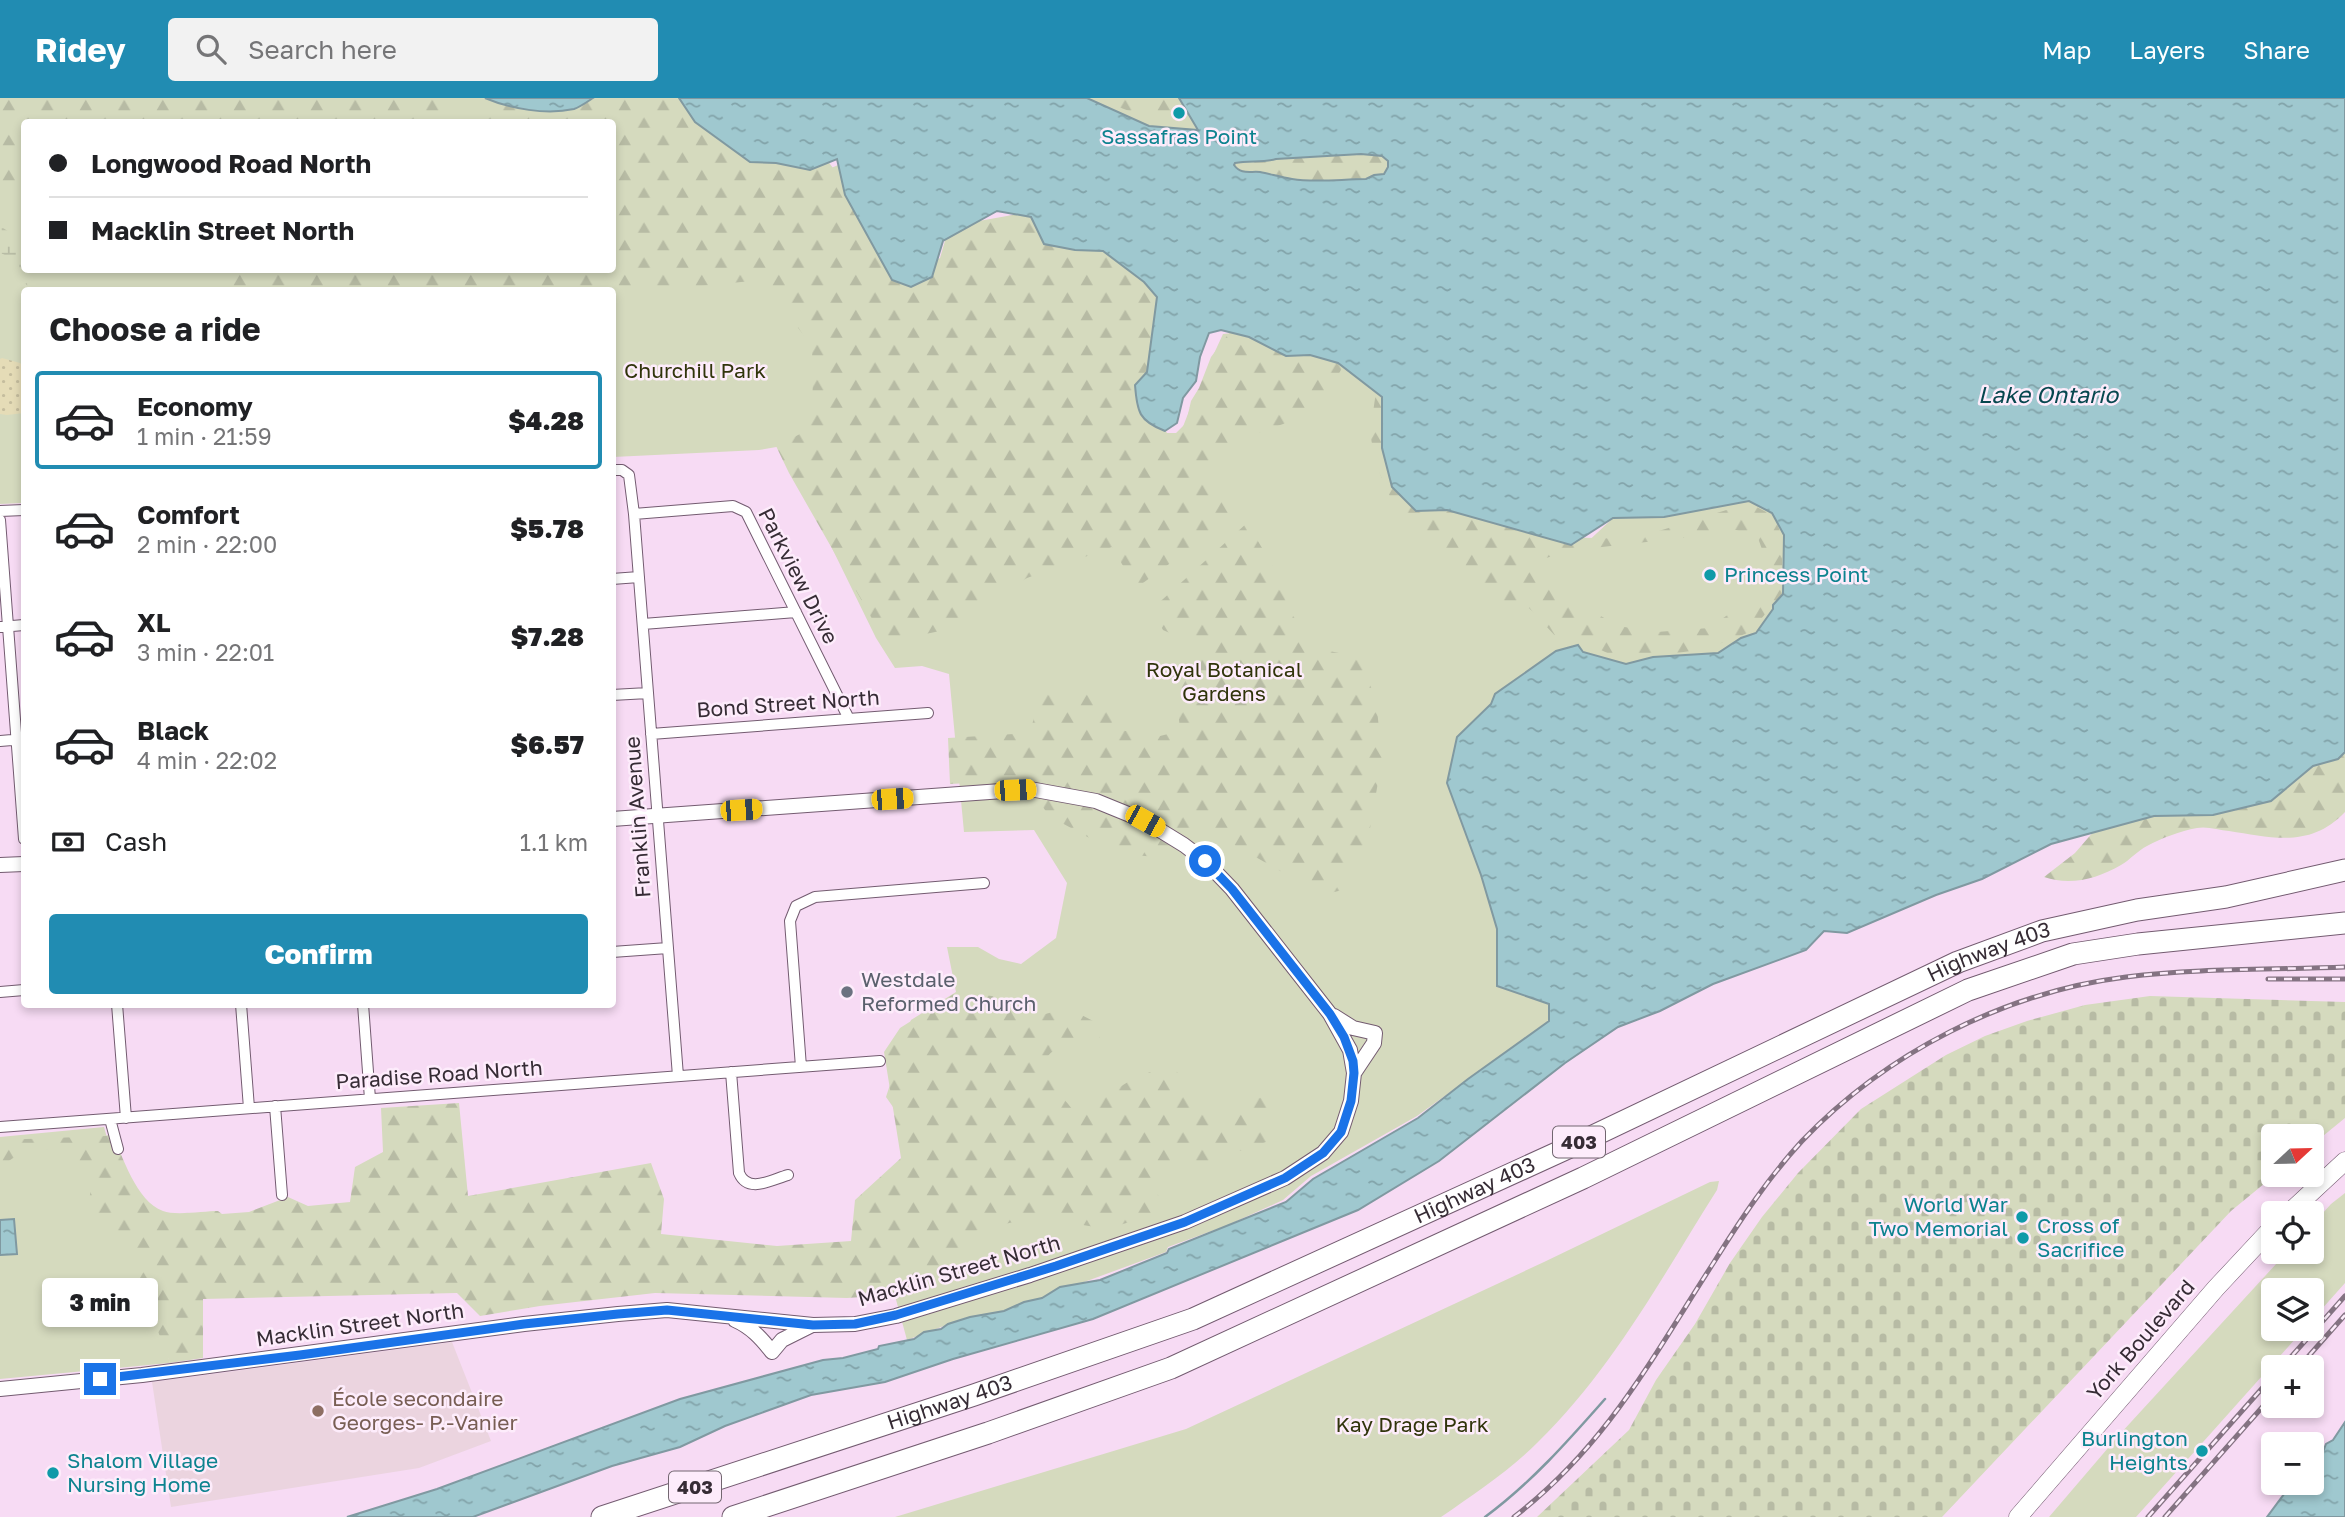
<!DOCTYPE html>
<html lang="en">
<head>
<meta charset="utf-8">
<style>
  :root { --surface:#fff; --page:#f2f2f2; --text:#202124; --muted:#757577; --line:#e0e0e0; --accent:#218cb2 }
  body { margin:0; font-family:"Golos Text",sans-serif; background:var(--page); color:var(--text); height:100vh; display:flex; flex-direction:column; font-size:26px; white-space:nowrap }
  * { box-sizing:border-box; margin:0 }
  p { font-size:23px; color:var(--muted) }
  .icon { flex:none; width:38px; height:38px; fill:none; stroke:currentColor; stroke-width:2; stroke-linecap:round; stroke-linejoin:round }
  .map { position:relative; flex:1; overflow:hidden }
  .details { position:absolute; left:21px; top:189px; width:595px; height:721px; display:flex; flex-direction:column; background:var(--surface); border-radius:7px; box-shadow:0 4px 10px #0003 }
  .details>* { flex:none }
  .banner { position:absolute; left:21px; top:21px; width:595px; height:154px; border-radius:7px; box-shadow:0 4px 10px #0003; display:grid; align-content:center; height:154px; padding:0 28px; background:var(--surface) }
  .needle { width:46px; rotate:68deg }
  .controls { position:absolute; left:2261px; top:1026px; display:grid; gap:14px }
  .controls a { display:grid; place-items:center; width:63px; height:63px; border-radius:7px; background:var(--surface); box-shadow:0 4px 10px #0003; font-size:35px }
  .end { position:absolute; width:32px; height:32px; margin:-16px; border:9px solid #1a73e8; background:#fff; box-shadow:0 0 0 4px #fff }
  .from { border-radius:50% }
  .bubble { position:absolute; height:49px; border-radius:7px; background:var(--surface); box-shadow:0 4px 10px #0003; font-size:23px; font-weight:800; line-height:49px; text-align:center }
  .car { position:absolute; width:21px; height:42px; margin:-21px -10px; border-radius:9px; box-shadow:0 0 5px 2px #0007; background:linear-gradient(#f5c518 24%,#345 0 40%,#f5c518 0 76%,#345 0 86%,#f5c518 0) }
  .banner b { display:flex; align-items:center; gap:24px; height:66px; font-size:26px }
  .banner b+b { border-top:2px solid var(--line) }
  .banner i { width:18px; height:18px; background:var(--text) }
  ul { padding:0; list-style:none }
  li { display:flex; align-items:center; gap:21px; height:98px; margin:0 14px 10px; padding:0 14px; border:4px solid transparent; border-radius:7px }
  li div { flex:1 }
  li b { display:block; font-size:26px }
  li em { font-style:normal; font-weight:800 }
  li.active { border-color:var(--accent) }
  li>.icon { width:63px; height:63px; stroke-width:1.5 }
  h2 { padding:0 28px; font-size:32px; line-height:84px }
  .pay { display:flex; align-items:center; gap:18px; height:77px; padding:0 28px; font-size:26px }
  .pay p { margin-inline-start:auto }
  .action { display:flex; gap:14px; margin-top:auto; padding:14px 28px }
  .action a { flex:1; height:80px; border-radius:7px; background:var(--accent); color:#fff; font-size:28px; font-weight:800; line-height:80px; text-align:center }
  header { display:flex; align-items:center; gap:42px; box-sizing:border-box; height:98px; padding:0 35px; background:var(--accent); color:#fff }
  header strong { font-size:33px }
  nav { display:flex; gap:38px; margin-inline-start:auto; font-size:24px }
  .search { width:490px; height:63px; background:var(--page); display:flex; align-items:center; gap:18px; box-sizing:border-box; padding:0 24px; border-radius:7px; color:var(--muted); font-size:26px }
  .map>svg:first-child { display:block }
  .education { fill:#ebd4df }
  .green { fill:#d5dabe; fill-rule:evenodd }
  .forest { fill:url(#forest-firs); fill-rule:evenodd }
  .wetland { fill:url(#wetland-marsh) }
  .sand { fill:url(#sand-dots) }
  .cemetery { fill:url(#cemetery-stones) }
  .water { fill:url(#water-ripples); stroke:#8099a1; stroke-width:2; fill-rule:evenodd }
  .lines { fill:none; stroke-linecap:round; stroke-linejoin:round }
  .stream { stroke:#8099a1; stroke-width:2.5 }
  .minor-casing { stroke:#735b70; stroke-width:12 }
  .tertiary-casing { stroke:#735b70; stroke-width:16 }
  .primary-casing { stroke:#735b70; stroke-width:19 }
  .motorway-casing { stroke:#735b70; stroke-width:23 }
  .minor { stroke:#fff; stroke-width:10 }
  .tertiary { stroke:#fff; stroke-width:14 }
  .primary { stroke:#fff; stroke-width:18 }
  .motorway { stroke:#fff; stroke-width:21 }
  .rail-casing { stroke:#847382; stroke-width:5 }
  .rail { stroke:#fdecfb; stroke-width:2.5; stroke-dasharray:8; stroke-linecap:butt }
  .route { stroke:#1a73e8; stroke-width:9 }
  .culture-dot { fill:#0f9aa8; stroke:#fdecfb; stroke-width:2.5 }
  .worship-dot { fill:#6b7280; stroke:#fdecfb; stroke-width:2.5 }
  .education-dot { fill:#8d6e63; stroke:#fdecfb; stroke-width:2.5 }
  .labels { text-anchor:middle; stroke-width:5; stroke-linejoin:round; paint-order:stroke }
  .shield { fill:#fdecfb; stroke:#726670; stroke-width:2 }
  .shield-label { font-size:19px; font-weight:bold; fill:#362c35 }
  .culture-label { font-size:21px; fill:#0d838f; stroke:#fdecfb; text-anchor:start }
  .park-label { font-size:21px; fill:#30340b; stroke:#fdecfb }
  .street-label { font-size:21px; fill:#362c35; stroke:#fdecfb }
  .worship-label { font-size:21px; fill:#5b616d; stroke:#fdecfb; text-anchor:start }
  .education-label { font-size:21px; fill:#785e54; stroke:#fdecfb; text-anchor:start }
  .water-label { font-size:23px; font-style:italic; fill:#07474f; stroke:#fdecfb }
</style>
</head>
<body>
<header>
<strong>Ridey</strong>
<div class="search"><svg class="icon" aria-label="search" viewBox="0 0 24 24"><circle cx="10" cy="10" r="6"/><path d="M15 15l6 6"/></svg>Search here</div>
<nav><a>Map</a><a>Layers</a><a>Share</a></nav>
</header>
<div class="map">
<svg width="2345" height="1419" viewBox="0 0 2345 1419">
  <defs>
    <pattern id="forest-firs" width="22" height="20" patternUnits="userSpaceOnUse" patternTransform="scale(1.75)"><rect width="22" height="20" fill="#d5dabe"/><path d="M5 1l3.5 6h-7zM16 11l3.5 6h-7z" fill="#b7bba4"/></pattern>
    <pattern id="wetland-marsh" width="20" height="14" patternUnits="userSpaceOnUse" patternTransform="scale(1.75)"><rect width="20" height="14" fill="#d5dabe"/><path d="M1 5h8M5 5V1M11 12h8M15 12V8" fill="none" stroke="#b7bba4"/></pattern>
    <pattern id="sand-dots" width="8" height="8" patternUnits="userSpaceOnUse" patternTransform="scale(1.75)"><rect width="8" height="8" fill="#e5dcb7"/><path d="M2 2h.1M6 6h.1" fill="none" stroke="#c5bd9e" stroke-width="1.8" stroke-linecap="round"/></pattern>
    <pattern id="cemetery-stones" width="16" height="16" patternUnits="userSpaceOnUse" patternTransform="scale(1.75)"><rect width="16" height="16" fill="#d5dabe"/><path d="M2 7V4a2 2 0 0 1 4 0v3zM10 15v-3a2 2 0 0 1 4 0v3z" fill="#b7bba4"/></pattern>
    <pattern id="water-ripples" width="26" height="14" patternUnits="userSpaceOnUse" patternTransform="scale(1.75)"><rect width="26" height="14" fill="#9fc8cf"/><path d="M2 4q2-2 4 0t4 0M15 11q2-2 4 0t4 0" fill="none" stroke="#82a3a9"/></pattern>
  </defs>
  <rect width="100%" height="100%" fill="#f7dbf4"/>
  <path class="education" d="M452 1244 491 1343 419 1370 171 1409 152 1284Z"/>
  <path class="green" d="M0 0H688L797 84 848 63 860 138 1132 296 1175 349 1193 303 1207 286 1211 262 1223 236 1232 235 1349 267 1581 450 1613 420 1664 419 1749 403 1772 415 1784 437 1783 496 1773 507V511L1756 536 1741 540 1718 555 1653 559 1626 566 1583 554 1535 568 1495 596 1491 606 1457 639 1481 777 1497 832V888L1550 906 1549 923 1417 1018 1311 1078 1283 1102 1228 1127 1168 1149 1166 1154 1076 1187 1060 1189 1042 1200 1024 1204 1004 1213 957 1223 907 1242 877 1132 912 1061 907 1029 886 999 911 922 956 894 947 849H978L999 861 1021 866 1056 840 1067 785 1034 732 964 734 949 576 922 568 895 570 876 540 782 348 759 352 613 359 612 192H24V405L0 406ZM24 24H612V172H24Z
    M1031 0H1188L1208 31 1203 45Z
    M104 1029 170 1265 0 1281V1039Z
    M1719 1083 1717 1092C1662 1179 1612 1272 1538 1344 1509 1373 1474 1396 1441 1419H895L1186 1331 1544 1164 1710 1084Z
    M2345 1095V1185L2312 1222V1192H2273V1230H2305L2136 1419H2049L2120 1336 2288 1153H2312V1127L2331 1106Z"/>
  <path class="forest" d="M0 0H447L439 17 446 24H24V107L0 88Z
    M512 0H696L827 62 899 158 919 172 940 160 947 136 979 123 1018 116 1041 117 1135 165 1163 207 1152 311 1167 335H1176L1186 325 1191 303 1199 290 1211 259 1230 234 1348 259 1331 290 1305 318 1231 345 1221 353 1208 379 1234 419 1136 490 1112 449 1027 480 940 533 911 539 889 559 879 533 789 375 776 348 806 333 813 318 812 248 761 182 613 197 612 192H227L205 172H612V24H451L467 21Z
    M1096 0H1190L1196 16C1162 30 1127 12 1096 0Z
    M1361 56 1383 58 1388 63V69L1384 76 1374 77 1366 81C1342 81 1316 84 1292 81 1281 79 1270 76 1260 74 1250 73 1241 77 1234 67L1235 65C1249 62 1262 65 1276 61Z
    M1378 280 1558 439 1633 441 1749 405 1770 416 1778 428 1782 438V496L1750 534 1706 551 1631 561 1612 557 1583 544 1560 543 1529 510 1501 514 1396 412 1376 367 1370 335ZM1736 432 1758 440 1764 457 1759 480 1767 496 1736 511 1709 530 1657 534 1618 528 1551 489 1535 463 1575 452 1700 438Z
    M1247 425 1276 473 1289 512 1315 550 1358 559 1376 601 1382 661 1368 742 1344 770 1342 792 1323 797 1197 726 1171 760 1119 756 1049 718 1025 682 950 686 948 640 1030 635 1042 588 1119 596 1111 630 1156 639 1180 633 1177 598 1196 564 1192 545 1163 532 1152 511Z
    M2345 653V714C2311 750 2273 740 2229 733 2219 732 2207 728 2197 730 2180 733 2162 740 2147 748 2137 753 2130 762 2121 767 2097 781 2070 788 2044 779L2075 755 2094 733Z
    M957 894 1018 901 1034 919 1068 910 1097 925 1100 936V947C1079 942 1062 942 1047 959 1047 983 1062 998 1076 1016L1136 979 1171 967 1215 1019 1246 998C1262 1002 1272 998 1288 1000L1284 1011 1269 1019 1272 1042 1198 1067 1176 1065 1157 1081 1158 1097 1168 1112 1107 1131 1035 1119 975 1133 954 1169 922 1195 847 1200 655 1195 540 1208 480 1218 457 1195 203 1201V1260L170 1265 131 1162 101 1128 88 1109 94 1072 74 1066 56 1053 29 1049 0 1069V1042L106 1038 112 1035C123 1059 136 1103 163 1113 175 1118 205 1113 218 1113L222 1116 249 1114 288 1099 308 1108 350 1104 355 1069 383 1054 381 1010 459 1005 468 1098 651 1065 664 1101 661 1136 777 1148 851 1143 855 1102 901 1060 884 954 900 930Z"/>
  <path class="wetland" d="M0 128C20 140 24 148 24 172H32L34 190 32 191C17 183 21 162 0 155Z"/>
  <path class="sand" d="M2 260 20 265 24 269V315L7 317 0 316V261Z"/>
  <path class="cemetery" d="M2150 898 2345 904V1020L2312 1047V1038H2273V1076H2276L2231 1113 1942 1419H1537L1629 1332 1656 1282 1695 1226 1730 1165 1762 1119 1798 1075 1861 1011 1946 957 1985 938 2027 923 2085 907Z"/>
  <path class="water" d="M485 0H593C587 4 580 9 574 11 546 17 511 11 485 0Z
    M679 0H1087L1149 28 1198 32 1179 0H2345V654L2338 661 2313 668 2271 703 2213 717 2154 718 2051 746 1982 781 1936 797 1847 835 1824 833 1806 852 1713 886 1660 913 1618 929 1565 965 1439 1063 1358 1112 1093 1221 953 1261 885 1284 811 1297 725 1328 680 1349 612 1368 473 1419H347L437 1391 680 1301 823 1262 843 1260 878 1251 879 1248 914 1241 924 1234 941 1231 948 1226 970 1219 1004 1213 1024 1204 1042 1200 1060 1189 1100 1182 1167 1155 1169 1151 1286 1104 1313 1081 1418 1020 1468 981 1549 923V906L1497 888V831L1481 777 1447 685 1457 639 1491 606 1495 596 1556 553 1578 547 1583 554 1626 566 1653 559 1718 555 1741 540 1756 535 1773 511V507L1783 496 1784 437 1772 415 1749 403 1664 419 1613 420 1571 447 1447 412 1416 413 1392 389 1382 350V299L1338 265 1310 257 1286 258 1249 239 1221 232 1209 235 1200 259 1196 283 1183 300 1177 325 1165 333C1139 323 1137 314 1135 287L1147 274 1157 199 1144 184 1103 153 1075 152 1044 146 1031 119 997 113 943 143 932 179 911 189 892 182 845 97 837 61 810 72 776 65 750 64 695 24ZM1361 56 1382 58 1388 63V69L1384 76 1374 77 1366 81C1342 81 1316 85 1292 81 1281 79 1270 76 1260 74 1250 73 1241 77 1234 67L1235 65C1249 62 1262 65 1276 61Z
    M14 1121 17 1156 0 1157V1122Z
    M2345 1324V1419H2267L2293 1384H2312V1368L2321 1359 2326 1346 2333 1342Z"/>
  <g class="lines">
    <path class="stream" d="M1485 1419C1531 1385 1568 1343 1605 1301"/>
    <g class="minor-casing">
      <path id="minor" d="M612 372H622L629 377 634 416 678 978
        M0 413 24 412
        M634 416 733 408 746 414 849 621
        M0 422 24 741
        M612 481 639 479
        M643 526 796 514
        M0 529 24 527
        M612 597 648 595
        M651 636 928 615
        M0 643 24 641
        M612 854 668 850
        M0 894 24 892
        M117 906 126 1020
        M241 906 249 1010
        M363 906 370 1001
        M801 969 790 823 796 808 815 799 984 785
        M731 974 739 1075C748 1096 771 1082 788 1077
        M275 1008 282 1097
        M110 1021 118 1051
        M0 1029 880 963"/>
    </g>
    <g class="tertiary-casing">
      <path id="tertiary" d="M0 767 24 766
        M1334 918 1353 930 1375 935 1374 945 1354 975
        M735 1222C751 1229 761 1240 772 1254L782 1242 812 1227
        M0 1291 142 1277 524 1226 618 1216 667 1212 813 1227 855 1226 896 1218 1030 1177 1185 1124 1285 1080 1323 1055 1341 1034 1351 1003 1354 975 1350 952 1330 916 1232 791 1205 763 1184 747 1145 723 1096 703 1030 691 612 721"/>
    </g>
    <g class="primary-casing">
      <path id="primary" d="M2289 1115 2345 1063
        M2018 1419 2216 1190 2273 1129"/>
    </g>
    <g class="motorway-casing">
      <g id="motorway">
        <path id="s1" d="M602 1419 974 1297 1193 1221 1570 1049 1958 864 2042 833 2137 812 2226 799 2345 772"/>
        <path d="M733 1419 988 1335 1171 1270 1583 1080 1968 892 2073 856 2138 846 2345 825"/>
      </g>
    </g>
    <use href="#minor" class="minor"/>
    <use href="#tertiary" class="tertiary"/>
    <use href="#primary" class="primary"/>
    <use href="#motorway" class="motorway"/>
    <g class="rail-casing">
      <path id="rail" d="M2268 881H2345
        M2282 1269 2345 1198
        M2299 1269 2345 1217
        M1514 1419C1607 1347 1652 1260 1714 1164 1741 1121 1768 1080 1802 1043 1886 955 2005 894 2126 879 2198 870 2272 872 2345 869
        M2148 1419 2273 1278
        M2165 1419 2273 1297"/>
    </g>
    <use href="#rail" class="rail"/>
  </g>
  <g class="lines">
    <path class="route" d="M100 1281 300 1257 524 1226 618 1216 667 1212 813 1227 855 1226 896 1217 1056 1168 1185 1124 1285 1080 1323 1055 1341 1034 1351 1003 1354 975 1353 963 1344 939 1330 916 1232 791 1205 763"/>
  </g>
  <g class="culture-dot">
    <circle cx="1179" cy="15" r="7"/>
    <circle cx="1710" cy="477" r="7"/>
    <circle cx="2022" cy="1119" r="7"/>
    <circle cx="2023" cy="1140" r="7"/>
    <circle cx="2202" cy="1353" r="7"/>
    <circle cx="53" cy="1375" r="7"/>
  </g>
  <circle class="worship-dot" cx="847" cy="894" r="7"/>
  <circle class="education-dot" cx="318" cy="1313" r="7"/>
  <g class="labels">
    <g class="shield">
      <rect x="1553" y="1028.5" width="52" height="31" rx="5"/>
      <rect x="669" y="1373.5" width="52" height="31" rx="5"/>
    </g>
    <g class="shield-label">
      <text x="1579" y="1051">403</text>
      <text x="695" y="1396">403</text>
    </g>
    <g class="culture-label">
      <text x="1179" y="46" text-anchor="middle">Sassafras Point</text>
      <text x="1724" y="484">Princess Point</text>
      <text x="2008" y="1114" text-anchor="end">World War<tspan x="2008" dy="24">Two Memorial</tspan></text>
      <text x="2037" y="1135">Cross of<tspan x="2037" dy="24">Sacrifice</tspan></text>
      <text x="2188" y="1348" text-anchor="end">Burlington<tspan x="2188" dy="24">Heights</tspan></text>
      <text x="67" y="1370">Shalom Village<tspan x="67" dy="24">Nursing Home</tspan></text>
    </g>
    <g class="park-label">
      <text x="695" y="280">Churchill Park</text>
      <text x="1224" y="579">Royal Botanical<tspan x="1224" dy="24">Gardens</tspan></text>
      <text x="1412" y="1334">Kay Drage Park</text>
    </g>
    <g class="street-label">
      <text transform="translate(798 478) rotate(63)" y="7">Parkview Drive</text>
      <text transform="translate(788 606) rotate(-4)" y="7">Bond Street North</text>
      <text transform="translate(638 719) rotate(-94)" y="7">Franklin Avenue</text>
      <text dy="7" stroke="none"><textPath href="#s1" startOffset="1500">Highway 403</textPath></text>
      <text transform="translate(439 977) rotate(-4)" y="7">Paradise Road North</text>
      <text dy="7" stroke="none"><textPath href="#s1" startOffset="933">Highway 403</textPath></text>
      <text transform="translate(959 1173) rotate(-16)" y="7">Macklin Street North</text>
      <text transform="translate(360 1227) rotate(-8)" y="7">Macklin Street North</text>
      <text transform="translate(2141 1242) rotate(-49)" y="7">York Boulevard</text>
      <text dy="7" stroke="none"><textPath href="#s1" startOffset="366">Highway 403</textPath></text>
    </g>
    <g class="worship-label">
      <text x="861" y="889">Westdale<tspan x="861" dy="24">Reformed Church</tspan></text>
    </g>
    <g class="education-label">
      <text x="332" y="1308">École secondaire<tspan x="332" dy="24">Georges- P.-Vanier</tspan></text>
    </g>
    <g class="water-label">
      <text x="2048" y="305">Lake Ontario</text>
    </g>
  </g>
</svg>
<div class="controls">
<a><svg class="needle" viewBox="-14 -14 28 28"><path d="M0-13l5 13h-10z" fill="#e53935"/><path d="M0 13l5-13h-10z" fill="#757577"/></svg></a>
<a><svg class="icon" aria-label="locate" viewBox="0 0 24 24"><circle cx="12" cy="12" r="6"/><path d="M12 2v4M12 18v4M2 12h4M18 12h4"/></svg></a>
<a><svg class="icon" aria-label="layers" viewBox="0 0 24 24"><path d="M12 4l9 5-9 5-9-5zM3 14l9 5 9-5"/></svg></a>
<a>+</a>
<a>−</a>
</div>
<i class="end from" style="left:1205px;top:763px"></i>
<i class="end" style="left:100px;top:1281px"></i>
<div class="bubble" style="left:42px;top:1180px;width:116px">3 min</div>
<i class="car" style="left:1015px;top:692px;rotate:88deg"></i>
<i class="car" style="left:892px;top:701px;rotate:86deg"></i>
<i class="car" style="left:741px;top:712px;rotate:86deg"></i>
<i class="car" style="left:1145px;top:723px;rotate:119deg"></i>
<div class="banner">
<b><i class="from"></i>Longwood Road North</b>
<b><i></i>Macklin Street North</b>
</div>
<section class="details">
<h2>Choose a ride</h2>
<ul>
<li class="active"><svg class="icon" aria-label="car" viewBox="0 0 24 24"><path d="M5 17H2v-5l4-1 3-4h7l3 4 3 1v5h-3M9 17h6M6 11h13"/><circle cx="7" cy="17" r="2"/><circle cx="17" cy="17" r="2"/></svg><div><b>Economy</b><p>1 min · 21:59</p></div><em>$4.28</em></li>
<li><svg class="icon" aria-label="car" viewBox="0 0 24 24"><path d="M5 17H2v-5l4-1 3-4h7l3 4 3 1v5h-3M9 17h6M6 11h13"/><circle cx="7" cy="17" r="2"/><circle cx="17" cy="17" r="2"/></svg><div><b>Comfort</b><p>2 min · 22:00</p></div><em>$5.78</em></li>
<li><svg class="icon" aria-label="car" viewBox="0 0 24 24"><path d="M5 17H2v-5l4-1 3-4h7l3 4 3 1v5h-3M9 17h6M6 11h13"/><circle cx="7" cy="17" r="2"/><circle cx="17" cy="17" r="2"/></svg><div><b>XL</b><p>3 min · 22:01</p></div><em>$7.28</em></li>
<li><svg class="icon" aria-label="car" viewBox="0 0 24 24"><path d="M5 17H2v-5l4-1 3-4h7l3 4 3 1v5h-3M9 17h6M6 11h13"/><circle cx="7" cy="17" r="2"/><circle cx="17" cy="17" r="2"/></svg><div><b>Black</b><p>4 min · 22:02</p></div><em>$6.57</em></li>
</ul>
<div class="pay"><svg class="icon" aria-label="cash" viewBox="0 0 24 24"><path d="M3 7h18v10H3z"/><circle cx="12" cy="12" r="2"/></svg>Cash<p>1.1 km</p></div>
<div class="action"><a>Confirm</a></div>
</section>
</div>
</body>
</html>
